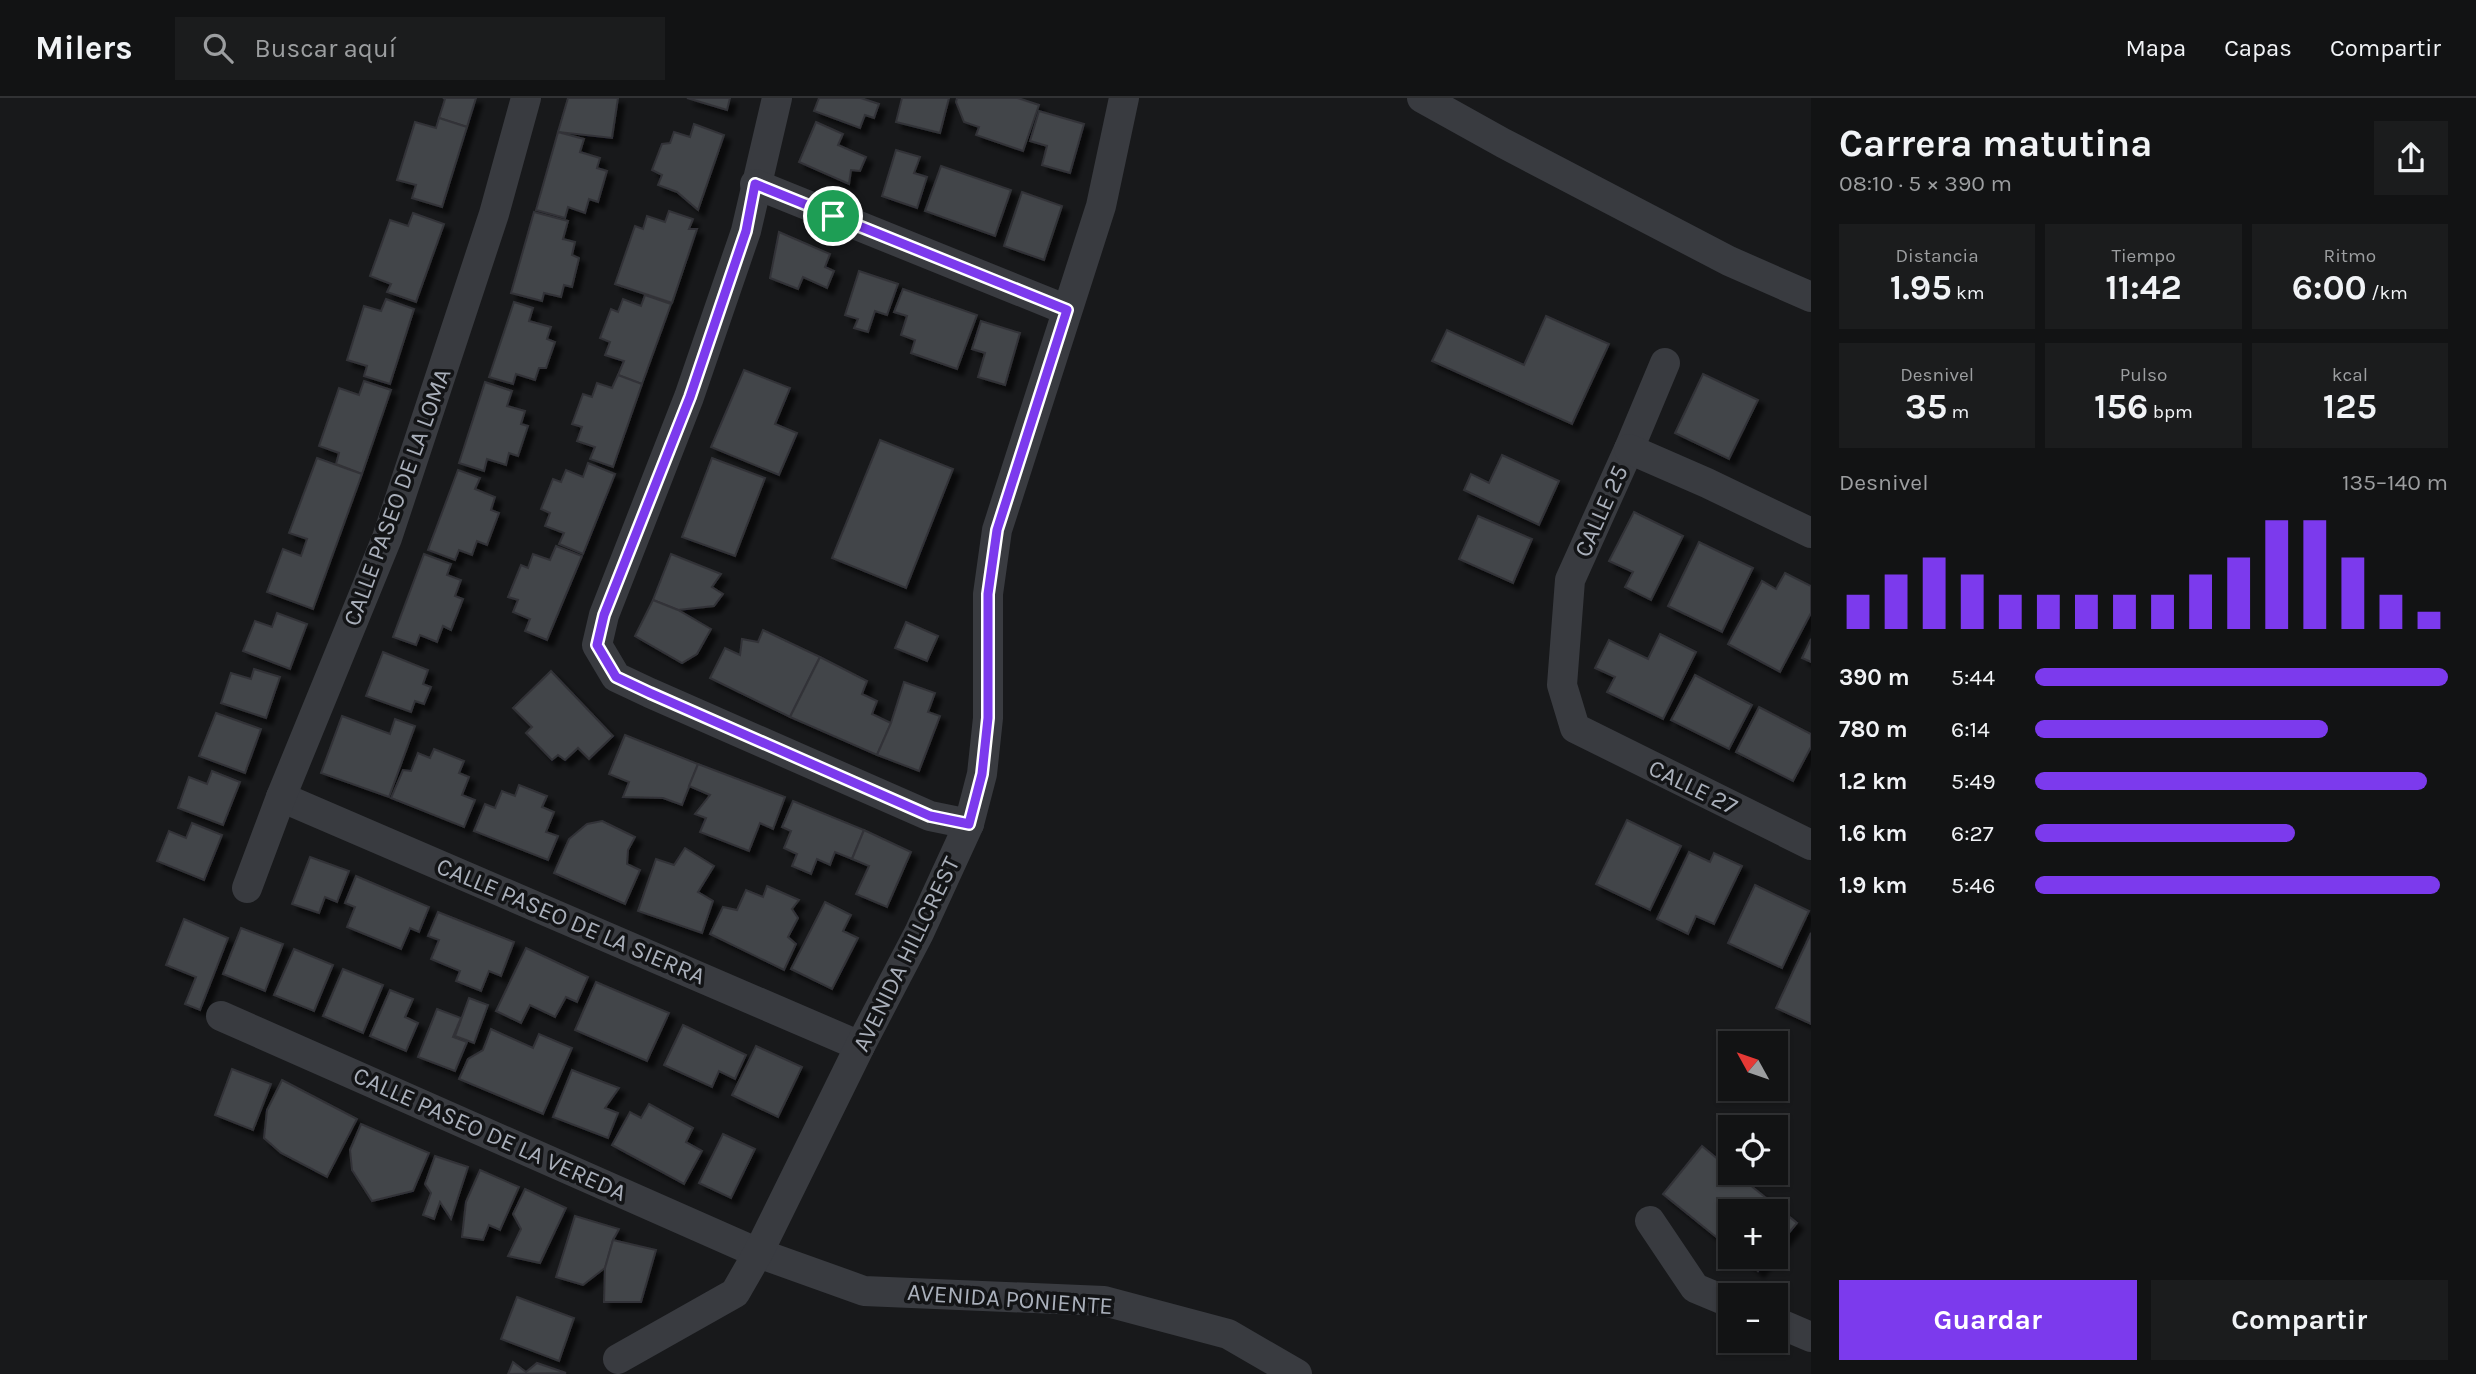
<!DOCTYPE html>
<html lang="es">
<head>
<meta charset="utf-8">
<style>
	body { margin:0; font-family:Karla,sans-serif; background:#1b1c1d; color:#f1f3f6; height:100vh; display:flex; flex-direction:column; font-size:26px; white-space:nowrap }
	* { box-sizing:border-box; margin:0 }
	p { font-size:23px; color:#9c9ea0 }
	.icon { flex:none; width:38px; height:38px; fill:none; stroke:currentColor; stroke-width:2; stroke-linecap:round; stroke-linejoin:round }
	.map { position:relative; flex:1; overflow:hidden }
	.panel { display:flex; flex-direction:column; background:#121314; width:665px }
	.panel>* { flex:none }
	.needle { width:46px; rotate:310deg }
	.tools { position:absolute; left:1718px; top:933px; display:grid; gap:14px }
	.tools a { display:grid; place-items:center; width:70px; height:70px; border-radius:0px; background:#121314; box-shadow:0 2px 5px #0004,0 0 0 2px #313234; font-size:35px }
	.pin { position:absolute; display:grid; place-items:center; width:60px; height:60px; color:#fff; margin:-30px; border:4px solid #fff; border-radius:50%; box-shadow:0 2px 7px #0007 }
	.round { display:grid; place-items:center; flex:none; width:74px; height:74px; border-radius:0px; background:#1b1c1d }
	.headline { display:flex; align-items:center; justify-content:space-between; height:119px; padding:0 28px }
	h1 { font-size:38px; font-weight:700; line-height:52px }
	.metrics { display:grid; grid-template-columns:repeat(3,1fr); gap:10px; height:119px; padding:7px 28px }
	.metrics div { display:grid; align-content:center; border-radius:0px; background:#1b1c1d; text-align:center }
	.metrics b { font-size:35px; font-weight:700 }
	.metrics small { font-size:19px; font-weight:400 }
	.metrics p { font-size:19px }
	.chart { height:196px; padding:14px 28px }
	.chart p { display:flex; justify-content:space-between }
	.chart svg { width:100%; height:126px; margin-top:7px; stroke:#7c3aed; stroke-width:6 }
	.primary-button { display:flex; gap:14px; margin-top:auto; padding:14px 28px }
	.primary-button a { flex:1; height:80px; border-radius:0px; background:#7c3aed; color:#fff; font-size:28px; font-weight:700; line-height:80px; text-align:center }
	.primary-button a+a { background:#1b1c1d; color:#f1f3f6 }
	ul { padding:0 28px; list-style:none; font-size:23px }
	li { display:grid; grid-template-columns:112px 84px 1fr; align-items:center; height:52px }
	li i { height:18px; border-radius:9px; background:#7c3aed }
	header { display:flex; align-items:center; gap:42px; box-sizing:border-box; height:98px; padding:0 35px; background:#121314; border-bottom:2px solid #313234 }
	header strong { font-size:33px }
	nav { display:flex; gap:38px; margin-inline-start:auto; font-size:24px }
	.search { width:490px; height:63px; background:#1b1c1d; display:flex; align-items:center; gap:18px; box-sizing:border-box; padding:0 24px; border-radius:0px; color:#9c9ea0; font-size:26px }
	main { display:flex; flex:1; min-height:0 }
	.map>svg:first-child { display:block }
	.building { fill:#424448; stroke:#323337; stroke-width:2; filter:url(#shadow) }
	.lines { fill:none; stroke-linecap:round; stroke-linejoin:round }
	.minor { stroke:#393b40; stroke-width:30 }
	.route-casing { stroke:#fff; stroke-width:14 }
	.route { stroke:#7c3aed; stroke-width:9 }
	.labels { text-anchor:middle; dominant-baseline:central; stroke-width:7; stroke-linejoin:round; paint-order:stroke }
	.street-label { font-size:24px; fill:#aab0bb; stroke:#131416 }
</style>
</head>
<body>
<header>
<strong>Milers</strong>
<div class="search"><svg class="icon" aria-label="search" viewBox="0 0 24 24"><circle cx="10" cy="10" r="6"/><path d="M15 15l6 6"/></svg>Buscar aquí</div>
<nav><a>Mapa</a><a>Capas</a><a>Compartir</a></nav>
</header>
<main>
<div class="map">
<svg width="1811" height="1276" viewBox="0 0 1811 1276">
	<defs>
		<filter id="shadow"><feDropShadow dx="6" dy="6" stdDeviation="2" flood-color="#0009"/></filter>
	</defs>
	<rect width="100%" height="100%" fill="#18191b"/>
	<g class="building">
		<polygon points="443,0 476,0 467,29 439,20 445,1"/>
		<polygon points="568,0 618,0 612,40 558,34"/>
		<polygon points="687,0 730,0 727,12"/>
		<polygon points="819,0 861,0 879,6 874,20 865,17 860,30 814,13"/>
		<polygon points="902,0 949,0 940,35 896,24"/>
		<polygon points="957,0 1018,0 1039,7 1023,53 976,37 979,29 964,24 956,4"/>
		<polygon points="1039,13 1084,26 1070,75 1042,67 1047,48 1030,43"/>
		<polygon points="439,20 467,29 442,109 412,100 416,87 397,82 415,24 436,30"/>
		<polygon points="816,24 843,36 838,47 866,59 860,73 851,72 849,86 799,64"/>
		<polygon points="694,26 724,37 698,112 677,94 658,87 662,77 652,72 662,46 670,45 674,34 690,39"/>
		<polygon points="558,34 584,41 580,54 600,60 597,70 607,73 598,104 589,101 585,115 568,109 565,120 536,112"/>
		<polygon points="896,52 920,59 914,75 927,79 917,110 882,98"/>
		<polygon points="941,68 1011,92 995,138 925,113"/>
		<polygon points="1022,94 1062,108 1044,162 1004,148"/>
		<polygon points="669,113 693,121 689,131 697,131 672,205 615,186 635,128 643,131 647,118 665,124"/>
		<polygon points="534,114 568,123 563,141 575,144 572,157 579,160 572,189 564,187 561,199 544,195 542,203 511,195"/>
		<polygon points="413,115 444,126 416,204 387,194 391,186 370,178 390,122 408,128"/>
		<polygon points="779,134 830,156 825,169 834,173 827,190 803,179 798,191 770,180"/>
		<polygon points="859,173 898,186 887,217 875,213 868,234 854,230 858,221 845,217"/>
		<polygon points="903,191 977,217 957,271 911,255 915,242 901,237 907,218 894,214"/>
		<polygon points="645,197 671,206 642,286 618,277 624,263 605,257 610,244 600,240 611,211 618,214 623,201 641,208"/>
		<polygon points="386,201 414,211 390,286 364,278 367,268 347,262 364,208 381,213"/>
		<polygon points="514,204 533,210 529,223 551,229 547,241 555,244 546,270 539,270 535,282 516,276 513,286 489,279"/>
		<polygon points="1546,218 1609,246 1572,326 1432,263 1447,232 1524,267"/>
		<polygon points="981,223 1020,235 1005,287 978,279 985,255 972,251"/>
		<polygon points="744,272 790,290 775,326 797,335 779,377 711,349"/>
		<polygon points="1703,276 1758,302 1729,361 1675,335"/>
		<polygon points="618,277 642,286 613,369 590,361 595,349 577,343 582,329 572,326 583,296 592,299 597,285 612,290"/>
		<polygon points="364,283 391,292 362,376 336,366 339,355 319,348 339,290 359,297"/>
		<polygon points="485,284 512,293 507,308 525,313 521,326 528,328 518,358 509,355 506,367 487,361 484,373 459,365"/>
		<polygon points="880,342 953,371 906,490 832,460"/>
		<polygon points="1502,357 1559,383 1539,427 1464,392 1471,376 1489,385"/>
		<polygon points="317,360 362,376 313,511 267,494 283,451 301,458 307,441 289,435"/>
		<polygon points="712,360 765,380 735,458 682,439"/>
		<polygon points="588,365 615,376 583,456 559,446 564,435 545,428 550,415 541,411 553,381 561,384 566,372 583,379"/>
		<polygon points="458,372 480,380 475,391 495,399 491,412 499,415 487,447 477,443 472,457 459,452 455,462 428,452"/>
		<polygon points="1634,414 1683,438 1651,502 1625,489 1633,474 1609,463"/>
		<polygon points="1478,418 1532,441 1513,485 1459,461"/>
		<polygon points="1699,444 1753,470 1722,534 1668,508"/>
		<polygon points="556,448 582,458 547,542 525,533 530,521 513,514 518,502 508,499 521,467 528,470 533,456 550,462"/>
		<polygon points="424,456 451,466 447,477 461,482 455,498 463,501 451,532 443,528 437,544 420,537 416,547 393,539"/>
		<polygon points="671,456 721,476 712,489 723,496 714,508 678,512 653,502"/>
		<polygon points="1785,475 1811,488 1811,515 1780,574 1728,546 1762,483 1776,491"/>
		<polygon points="653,502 678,512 711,531 697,556 682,565 635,538"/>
		<polygon points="277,515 307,526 290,571 243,553 255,523 272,529"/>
		<polygon points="906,524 938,538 927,563 895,550"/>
		<polygon points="763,532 820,559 790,619 710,580 725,550 740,557 742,541 758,544"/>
		<polygon points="1660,536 1696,554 1663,621 1607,594 1615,579 1595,570 1609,542 1648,561"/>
		<polygon points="1811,541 1811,564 1802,560"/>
		<polygon points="383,554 428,572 423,586 431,589 424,606 415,603 411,614 366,598"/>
		<polygon points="820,559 867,583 862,596 877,603 872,616 891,625 877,657 790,619"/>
		<polygon points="254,571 280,579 266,620 221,605 231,575 251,581"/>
		<polygon points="551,573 613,638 589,661 578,650 565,662 558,657 552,662 526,635 532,629 513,610"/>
		<polygon points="1695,577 1752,607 1729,651 1671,622"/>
		<polygon points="904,584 935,595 928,614 940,618 919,673 877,657 891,625"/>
		<polygon points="1759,609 1811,636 1811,649 1793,683 1736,654"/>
		<polygon points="216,615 261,631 245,675 199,658"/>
		<polygon points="342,618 390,636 395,621 415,628 389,699 321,675"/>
		<polygon points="625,637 698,666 682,707 663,700 623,699 629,684 609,676"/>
		<polygon points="434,651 464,663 459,675 469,679 462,697 475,702 464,729 391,700 403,672 411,673 418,655 430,660"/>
		<polygon points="698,666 785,699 773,731 760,725 749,753 700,734 706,720 695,716 710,697 689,688"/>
		<polygon points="212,673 240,684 223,727 178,710 189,679 207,686"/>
		<polygon points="519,687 547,698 542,709 554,714 546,734 558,738 548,762 474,733 485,706 495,710 502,693 515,698"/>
		<polygon points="793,703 864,732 852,761 835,754 830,767 817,761 811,776 792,768 797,756 784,750 791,733 782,729"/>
		<polygon points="1627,722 1681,748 1650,812 1596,786"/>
		<polygon points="602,723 635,739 628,752 627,766 640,772 625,806 554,775 569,741 587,726"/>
		<polygon points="192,725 222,737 204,782 157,763 169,733 186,740"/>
		<polygon points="864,732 911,754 887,809 856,796 869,768 852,761"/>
		<polygon points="685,750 714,768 698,794 713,803 702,835 638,813 656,761 674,767"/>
		<polygon points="1689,754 1710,764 1714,755 1742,768 1714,826 1696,818 1688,836 1657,821"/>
		<polygon points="310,759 349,773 337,804 325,799 319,815 292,806"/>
		<polygon points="356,778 429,809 419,834 410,830 401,851 347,829 355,809 345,805"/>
		<polygon points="1755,787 1809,813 1782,870 1728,845"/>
		<polygon points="767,788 799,802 792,811 798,820 788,839 796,846 784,872 710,836 723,809 737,812 746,792 763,799"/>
		<polygon points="825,804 851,817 843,833 858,840 832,891 791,871"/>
		<polygon points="438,814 514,844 501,878 489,873 481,893 456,883 460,873 431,861 439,842 428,838"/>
		<polygon points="184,821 228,840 200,912 185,906 196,879 166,867"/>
		<polygon points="241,830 283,846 265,893 223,876"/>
		<polygon points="1811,835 1811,926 1776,910"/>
		<polygon points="526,850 588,879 577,904 566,899 555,919 530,907 521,925 496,913"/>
		<polygon points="294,851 333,867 314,913 274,897"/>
		<polygon points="343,871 383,887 363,935 323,918"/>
		<polygon points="596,884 669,915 647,963 575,932"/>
		<polygon points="390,892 413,901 405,919 418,925 406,953 370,938"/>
		<polygon points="469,900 488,907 474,945 455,938"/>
		<polygon points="437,911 461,920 453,939 467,944 455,973 418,959"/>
		<polygon points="683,927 746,957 735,981 719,973 712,989 664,967"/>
		<polygon points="491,931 533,950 539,936 572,950 543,1016 459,981 468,961 483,952"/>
		<polygon points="756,948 802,969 778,1019 732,997"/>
		<polygon points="232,971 271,986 253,1032 215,1017"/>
		<polygon points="572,972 619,990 605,1010 618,1015 608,1040 553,1019"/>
		<polygon points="282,982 357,1021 327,1079 281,1055 264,1040 267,1012"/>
		<polygon points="649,1006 693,1030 686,1044 702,1053 684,1086 612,1047 630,1014 641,1020"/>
		<polygon points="361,1026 429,1055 413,1093 372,1103 352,1072 350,1052"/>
		<polygon points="723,1036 755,1051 731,1100 699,1085"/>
		<polygon points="1702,1048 1731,1072 1731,1074 1734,1074 1797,1125 1776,1151 1776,1113 1731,1113 1731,1151 1663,1096"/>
		<polygon points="435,1058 468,1069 451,1121 440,1104 434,1121 423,1117 431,1095 425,1086"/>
		<polygon points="480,1072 519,1089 500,1132 489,1127 483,1142 462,1139 466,1104"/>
		<polygon points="525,1091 566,1110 540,1165 508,1158 521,1131 513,1116"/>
		<polygon points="575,1118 619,1131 613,1142 605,1170 583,1187 556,1179"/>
		<polygon points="613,1142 656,1152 641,1204 604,1204 605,1170"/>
		<polygon points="1740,1158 1770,1158 1758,1173"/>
		<polygon points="517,1199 574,1220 559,1263 501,1241"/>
		<polygon points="513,1264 526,1274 537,1265 566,1275 508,1276"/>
	</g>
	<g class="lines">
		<g class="minor">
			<polyline points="777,0 746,133 689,299 604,517 597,547 616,579 650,595 930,718 969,726"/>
			<polyline points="1422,0 1503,45 1729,163 1811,199"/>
			<polyline points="755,86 1067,212"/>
			<polyline points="1665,265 1629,351 1570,482 1562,587 1575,630 1811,747"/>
			<polyline points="1629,351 1707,385 1811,435"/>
			<polyline points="281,699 860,948"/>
			<polyline points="247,790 281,699 387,440 494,116 526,0"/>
			<polyline points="221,918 758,1155 864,1193 1104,1203 1228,1236 1297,1276"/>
			<polyline points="1650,1123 1695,1190 1731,1205"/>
			<polyline points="1776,1224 1811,1239"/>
			<polyline points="618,1261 735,1195 758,1155 860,948 919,835 969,726 982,676 988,620 988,496 997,432 1101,108 1124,0"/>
		</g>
	</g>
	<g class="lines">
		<g class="route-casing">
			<polygon id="route" points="755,86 1067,212 997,432 988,496 988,620 982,676 969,726 930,718 650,595 616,579 597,547 604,517 690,299 746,133"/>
		</g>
		<use href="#route" class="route"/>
	</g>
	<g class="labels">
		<g class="street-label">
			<text transform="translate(397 399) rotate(-70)">CALLE PASEO DE LA LOMA</text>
			<text transform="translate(1601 413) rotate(-66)">CALLE 25</text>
			<text transform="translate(1693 689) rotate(26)">CALLE 27</text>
			<text transform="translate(571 823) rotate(23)">CALLE PASEO DE LA SIERRA</text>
			<text transform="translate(906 856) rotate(-64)">AVENIDA HILLCREST</text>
			<text transform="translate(490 1036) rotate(24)">CALLE PASEO DE LA VEREDA</text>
			<text transform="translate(1010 1201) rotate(4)">AVENIDA PONIENTE</text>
		</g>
	</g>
</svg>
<div class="tools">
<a><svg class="needle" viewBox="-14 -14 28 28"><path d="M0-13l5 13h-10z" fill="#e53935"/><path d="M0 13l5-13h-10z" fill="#9c9ea0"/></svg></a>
<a><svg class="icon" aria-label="locate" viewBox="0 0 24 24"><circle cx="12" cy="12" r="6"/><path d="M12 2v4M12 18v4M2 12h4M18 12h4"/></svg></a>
<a>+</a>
<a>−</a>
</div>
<div class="pin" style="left:833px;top:118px;background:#1e9e55"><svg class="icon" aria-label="arrive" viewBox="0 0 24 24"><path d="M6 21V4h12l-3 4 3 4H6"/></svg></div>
</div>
<section class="panel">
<div class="headline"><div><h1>Carrera matutina</h1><p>08:10 · 5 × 390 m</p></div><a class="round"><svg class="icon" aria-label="share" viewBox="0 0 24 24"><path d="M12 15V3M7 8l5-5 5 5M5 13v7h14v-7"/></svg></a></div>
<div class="metrics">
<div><p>Distancia</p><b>1.95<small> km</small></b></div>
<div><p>Tiempo</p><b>11:42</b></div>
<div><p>Ritmo</p><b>6:00<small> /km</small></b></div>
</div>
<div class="metrics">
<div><p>Desnivel</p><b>35<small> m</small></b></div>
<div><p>Pulso</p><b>156<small> bpm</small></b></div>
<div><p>kcal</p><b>125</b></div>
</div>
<div class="chart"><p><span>Desnivel</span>135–140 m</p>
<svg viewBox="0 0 160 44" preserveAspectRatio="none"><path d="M5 44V32M15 44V25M25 44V19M35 44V25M45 44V32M55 44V32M65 44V32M75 44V32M85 44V32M95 44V25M105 44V19M115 44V6M125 44V6M135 44V19M145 44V32M155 44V38"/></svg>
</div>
<ul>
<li><b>390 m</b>5:44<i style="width:100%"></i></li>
<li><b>780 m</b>6:14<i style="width:71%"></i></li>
<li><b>1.2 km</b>5:49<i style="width:95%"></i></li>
<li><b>1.6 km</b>6:27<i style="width:63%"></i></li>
<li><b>1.9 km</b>5:46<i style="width:98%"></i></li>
</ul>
<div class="primary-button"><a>Guardar</a><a>Compartir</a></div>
</section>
</main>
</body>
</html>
